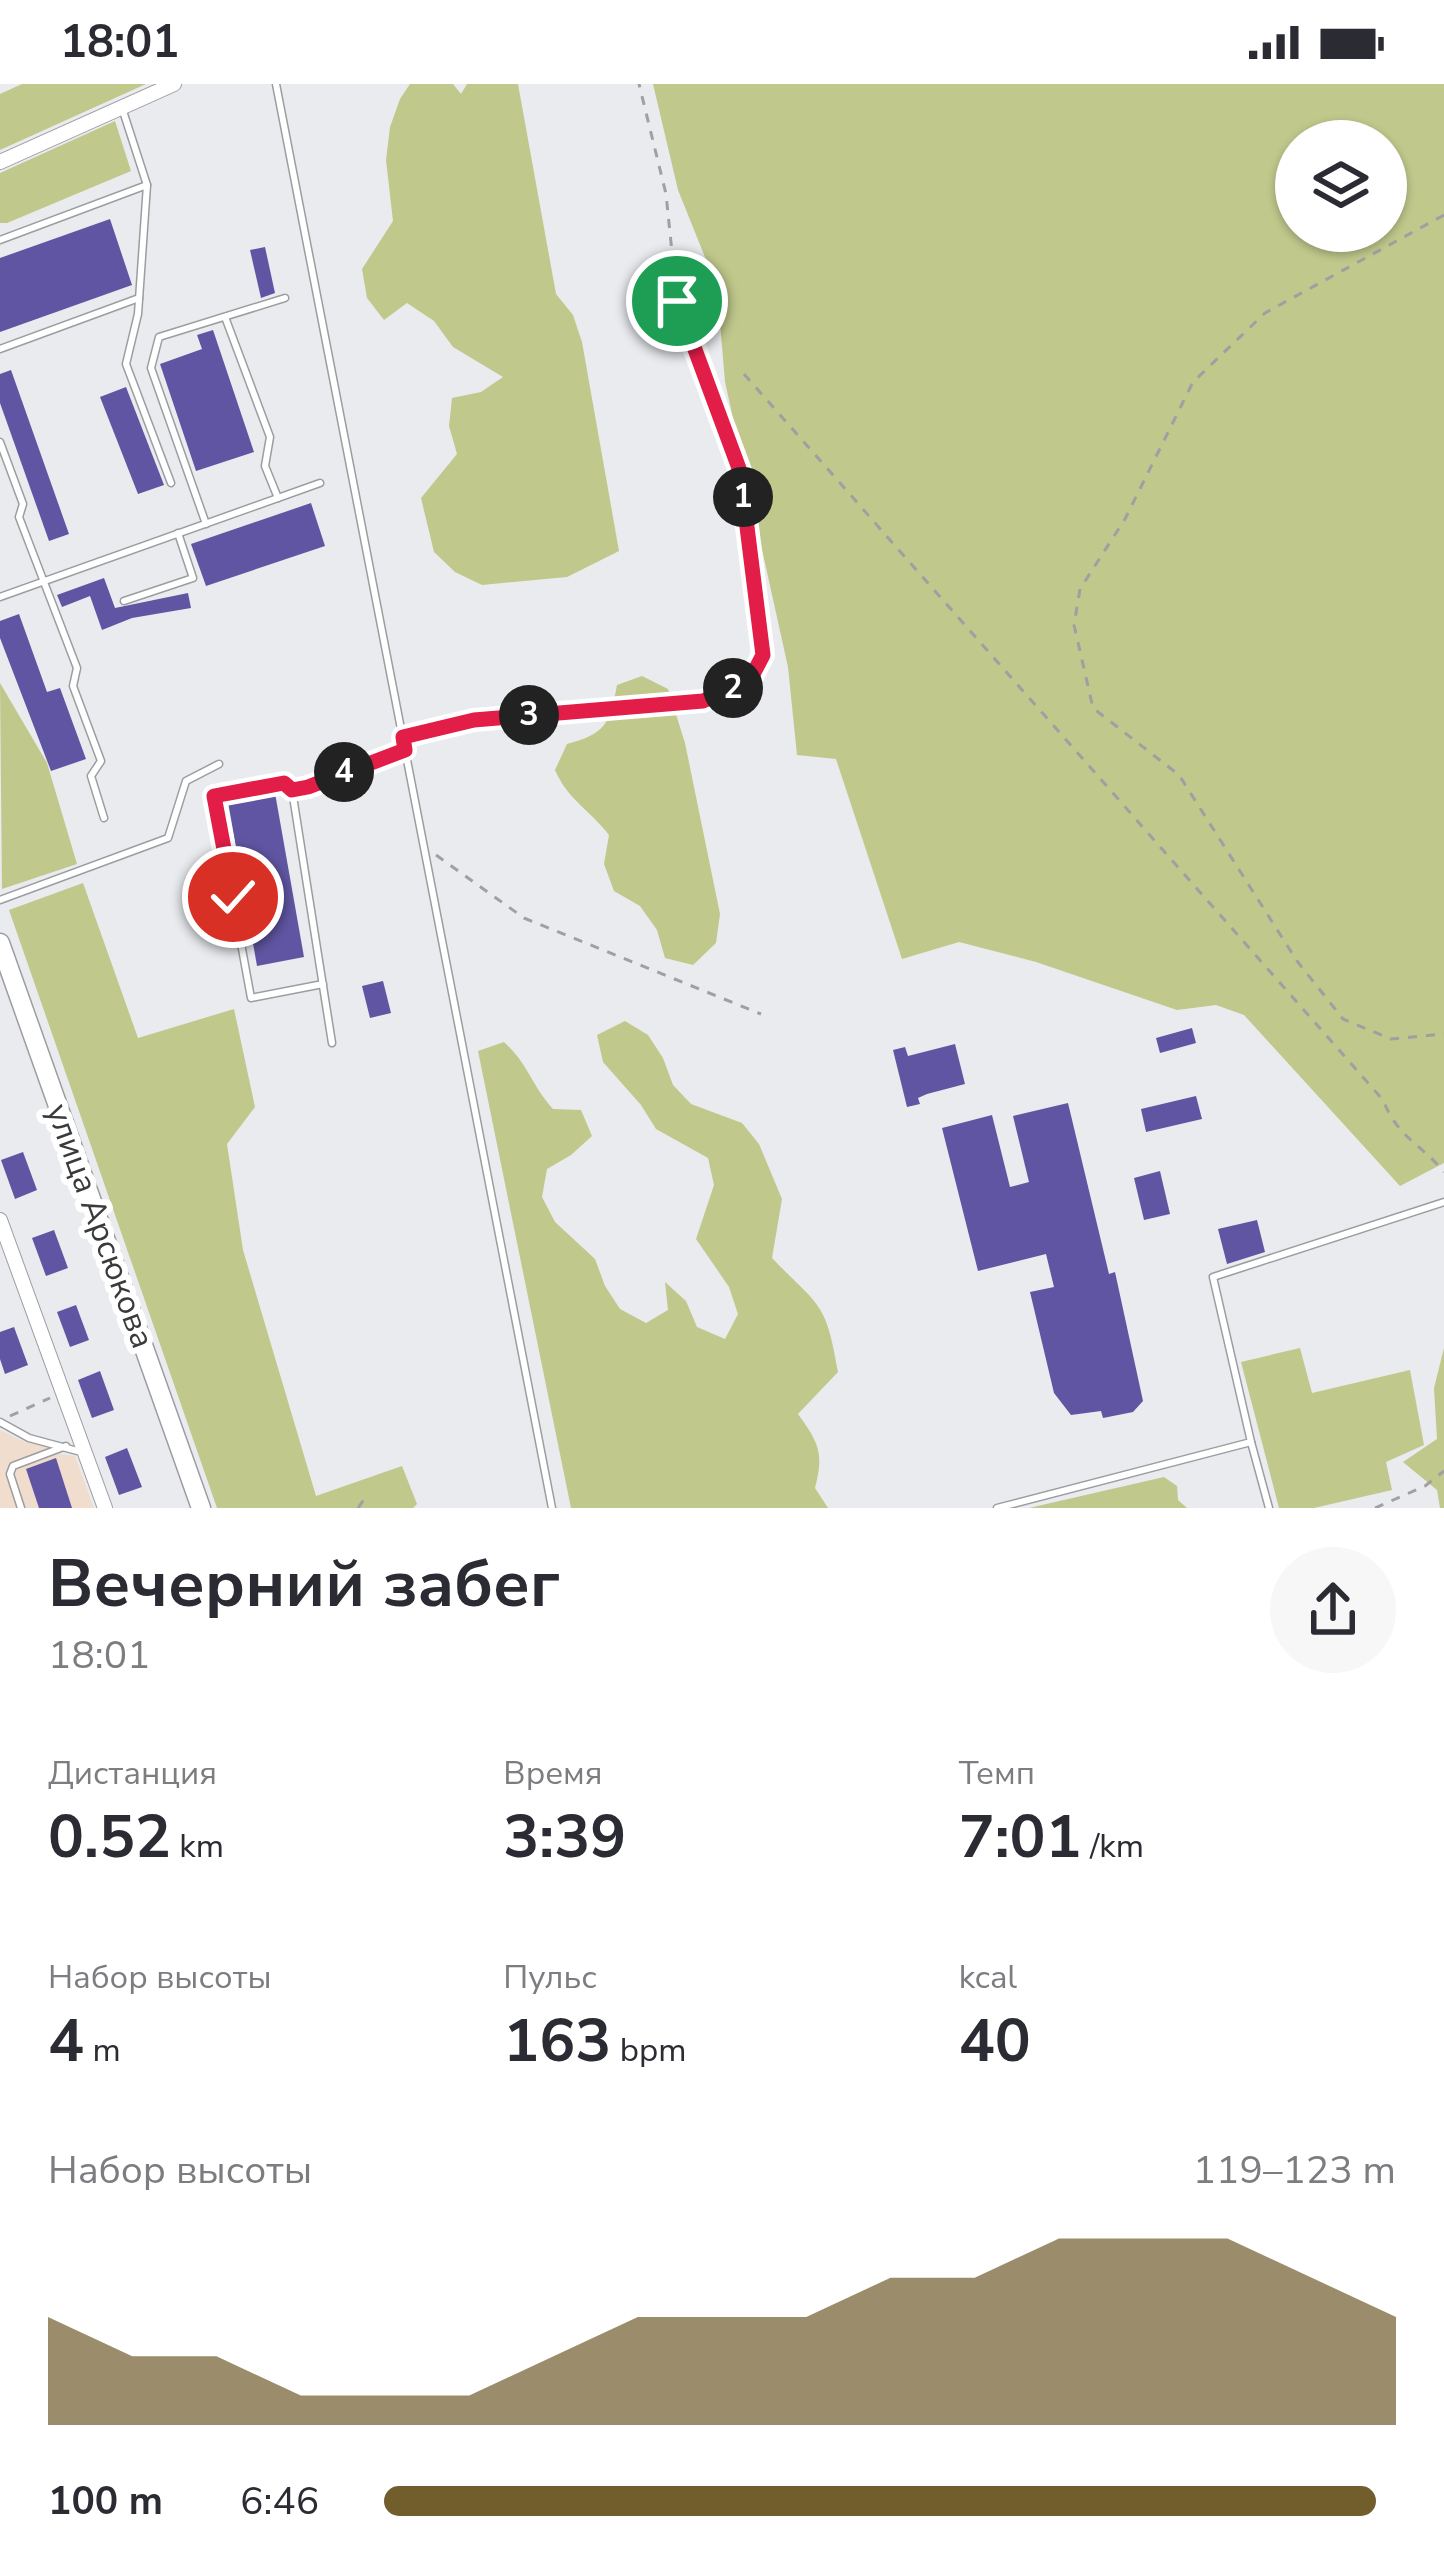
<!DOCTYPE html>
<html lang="ru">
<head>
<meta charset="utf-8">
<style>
	body { margin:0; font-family:"Nunito Sans",sans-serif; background:#f7f7f7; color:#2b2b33; height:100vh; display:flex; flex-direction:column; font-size:45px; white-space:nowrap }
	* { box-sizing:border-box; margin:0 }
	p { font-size:39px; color:#7c7c81 }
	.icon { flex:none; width:66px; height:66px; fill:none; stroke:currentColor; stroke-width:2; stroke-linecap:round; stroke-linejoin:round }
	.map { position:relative; height:1424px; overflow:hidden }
	.sheet { display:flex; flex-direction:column; background:#fff; flex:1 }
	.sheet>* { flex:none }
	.controls { position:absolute; left:1275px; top:36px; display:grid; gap:24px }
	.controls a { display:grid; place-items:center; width:132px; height:132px; border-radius:50%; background:#fff; box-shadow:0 3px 9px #0004; font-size:60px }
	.pin { position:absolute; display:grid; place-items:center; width:102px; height:102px; color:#fff; margin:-51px; border:6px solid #fff; border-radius:50%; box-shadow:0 3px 12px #0007 }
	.km { position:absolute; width:60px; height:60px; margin:-30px; border-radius:50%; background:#222; color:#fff; font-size:33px; line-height:60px; text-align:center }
	.round { display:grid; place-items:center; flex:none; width:126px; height:126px; border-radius:63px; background:#f7f7f7 }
	.summary { display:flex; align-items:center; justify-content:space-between; height:204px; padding:0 48px }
	h1 { font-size:66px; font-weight:700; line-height:90px }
	.metrics { display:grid; grid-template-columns:repeat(3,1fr); gap:18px; height:204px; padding:12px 48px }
	.metrics div { display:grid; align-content:center }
	.metrics b { font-size:60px; font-weight:700 }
	.metrics small { font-size:33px; font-weight:400 }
	.metrics p { font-size:33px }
	.chart { height:336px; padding:24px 48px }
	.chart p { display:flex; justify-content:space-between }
	.chart svg { width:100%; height:216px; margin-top:12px; fill:#725e2d; opacity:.7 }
	ul { padding:0 48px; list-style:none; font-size:39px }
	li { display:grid; grid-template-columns:192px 144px 1fr; align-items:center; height:90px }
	li i { height:30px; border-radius:15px; background:#725e2d }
	.status { display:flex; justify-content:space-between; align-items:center; height:84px; padding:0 60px; background:#fff; direction:ltr }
	.status svg { height:33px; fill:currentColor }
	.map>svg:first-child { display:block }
	.medical { fill:#f0ddcd }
	.green { fill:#c0c88c; fill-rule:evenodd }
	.building { fill:#6055a2 }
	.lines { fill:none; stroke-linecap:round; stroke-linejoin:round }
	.lane-casing { stroke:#9b9da1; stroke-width:9 }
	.street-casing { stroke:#9b9da1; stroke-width:16 }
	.secondary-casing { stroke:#9b9da1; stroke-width:21 }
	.path { stroke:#9ea0a2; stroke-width:3; stroke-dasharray:9 9; stroke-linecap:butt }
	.lane { stroke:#fff; stroke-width:6 }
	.street { stroke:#fff; stroke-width:14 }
	.secondary { stroke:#fff; stroke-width:18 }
	.route-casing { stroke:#fff; stroke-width:24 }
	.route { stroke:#e11d48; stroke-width:15 }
	.labels { text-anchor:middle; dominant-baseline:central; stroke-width:12; stroke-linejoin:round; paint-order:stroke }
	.street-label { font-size:33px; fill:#393a3b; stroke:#fff }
</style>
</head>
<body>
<div class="status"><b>18:01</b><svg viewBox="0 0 49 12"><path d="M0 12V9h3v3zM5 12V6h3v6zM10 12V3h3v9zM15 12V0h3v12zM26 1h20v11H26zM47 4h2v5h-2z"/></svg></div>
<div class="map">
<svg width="1444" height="1424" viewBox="0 0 1444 1424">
	<rect width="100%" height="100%" fill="#e9ebef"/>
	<polygon class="medical" points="0,1346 25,1358 55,1363 58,1370 75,1372 94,1424 0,1424"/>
	<g class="green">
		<polygon points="22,0 146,0 0,66 0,10"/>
		<polygon points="410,0 453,0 461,10 467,0 518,0 556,210 573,231 582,258 619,467 567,493 482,501 455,488 434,468 421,414 457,370 449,342 452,314 481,308 503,293 453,263 434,237 407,219 384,236 367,214 362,185 393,137 386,76 390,43 400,15"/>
		<path d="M653 0H1444V1079L1400 1102 1244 931 1216 921 1177 926 1036 878 959 858 902 875 836 675 797 671 788 583 725 298 717 203 678 106ZM1296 57H1386V147H1296Z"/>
		<polygon points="115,37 131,87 7,139 0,139 0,89"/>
		<path d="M642 592 668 605 685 659 720 830 716 859 693 881 665 874 657 846 640 822 614 807 604 780 609 751C589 725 568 716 555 686L567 660C605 650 610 640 617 601Z"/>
		<polygon points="0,599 47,679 77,780 2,805"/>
		<polygon points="83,799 138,954 234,925 255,1023 227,1060 243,1166 316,1412 402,1382 417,1420 413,1424 217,1424 9,826"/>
		<path d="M625 937 648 951 663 974 673 1001 691 1020 742 1039 759 1060 782 1115 772 1174C819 1223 826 1216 838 1288L798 1330C819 1359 824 1369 815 1404L828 1424H571L478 967 504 958C529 981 531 1001 553 1025L581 1026 592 1052 571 1071 547 1085 542 1113 555 1138 595 1175 605 1202 620 1225 646 1239 668 1226 665 1198 686 1217 697 1243 725 1255 738 1230 729 1203 696 1155 714 1101 708 1074 656 1045 641 1021 603 978 597 951Z"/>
		<polygon points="1300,1264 1312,1309 1410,1286 1424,1361 1386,1378 1392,1406 1314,1424 1279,1424 1241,1278"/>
		<polygon points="1444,1264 1444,1424 1440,1424 1437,1406 1403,1378 1437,1355 1434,1304"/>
		<polygon points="1164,1393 1177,1402 1178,1416 1187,1424 1029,1424"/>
	</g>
	<g class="building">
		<polygon points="110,135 132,201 0,248 0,174"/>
		<polygon points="265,163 275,209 261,214 250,166"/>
		<polygon points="213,246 254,368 196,387 160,280 202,265 197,251"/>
		<polygon points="11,286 69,450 49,457 0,319 0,290"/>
		<polygon points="126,303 164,401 138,410 100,313"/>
		<polygon points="311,419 325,462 206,502 191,460"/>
		<polygon points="104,494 115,524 188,509 191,524 132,534 102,546 90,512 62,523 57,511"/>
		<polygon points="19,530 47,608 60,604 86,675 51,687 0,554 0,537"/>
		<polygon points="275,709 304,873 257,882 228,718"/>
		<polygon points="383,897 391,929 370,934 362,902"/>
		<polygon points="1192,944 1196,959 1160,969 1156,954"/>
		<polygon points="955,960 965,1000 927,1010 918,1014 920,1020 907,1023 893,966 905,963 908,972"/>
		<polygon points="1196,1012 1202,1035 1146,1048 1141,1025"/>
		<polygon points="1068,1019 1109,1190 1115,1188 1143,1317 1133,1328 1103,1334 1101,1327 1071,1331 1054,1309 1030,1208 1054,1203 1046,1170 978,1187 942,1044 992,1031 1010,1103 1029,1098 1013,1032"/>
		<polygon points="23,1068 37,1106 15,1115 1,1076"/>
		<polygon points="1160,1087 1170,1130 1144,1136 1134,1094"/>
		<polygon points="1257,1136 1265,1168 1227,1180 1218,1145"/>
		<polygon points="54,1146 68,1184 46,1192 32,1154"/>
		<polygon points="76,1221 89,1256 70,1263 57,1228"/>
		<polygon points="14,1243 28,1281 5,1290 0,1275 0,1248"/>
		<polygon points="100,1287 114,1326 92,1334 78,1296"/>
		<polygon points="127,1364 142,1403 119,1411 105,1373"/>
		<polygon points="56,1374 72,1424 39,1424 26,1385"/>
	</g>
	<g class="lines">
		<g class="lane-casing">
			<g id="lane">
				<polyline points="276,0 552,1424"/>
				<polyline points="123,27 147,101 138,230 126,280 171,399"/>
				<polyline points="0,156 147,101"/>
				<polyline points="225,233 270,353 265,382 278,414"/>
				<polyline points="0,265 139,214"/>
				<polyline points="0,358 23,420 19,433 77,584 73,602 101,677 91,692 104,734"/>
				<polyline points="206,440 151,284 159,253 285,214"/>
				<polyline points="0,513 320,399"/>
				<polyline points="124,517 193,494 178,449"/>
				<polyline points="292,706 283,699 214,712 251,914 323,900"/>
				<polyline points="0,816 168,754 186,697 219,680"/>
				<polyline points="332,959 292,706 405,666"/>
				<polyline points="0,1338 29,1354 81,1368"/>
				<polyline points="1251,1358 1269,1424"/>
				<polyline points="21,1424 10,1390 13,1382 66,1362"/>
				<polyline points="997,1424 1251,1358 1213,1193 1444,1118"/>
			</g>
		</g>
		<g class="street-casing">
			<g id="street">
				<polyline points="0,78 174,0"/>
				<polyline points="0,1136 105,1424"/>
			</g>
		</g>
		<g class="secondary-casing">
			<polyline id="secondary" points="0,859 201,1424"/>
		</g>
		<g class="path">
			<polyline points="1444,131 1265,229 1193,298 1125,435 1080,505 1074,541 1093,624 1179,691 1297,877 1343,935 1391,955 1444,950"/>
			<path d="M744 290 1383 1016C1398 1054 1420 1059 1444 1088"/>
			<polyline points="415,650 474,636 703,617 750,596 763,571 739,387 677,217 666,110 639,0"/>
			<polyline points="436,771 524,834 761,930"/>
			<polyline points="10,1332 50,1314"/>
			<polyline points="358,1424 367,1411"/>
			<polyline points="1375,1424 1425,1402 1444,1387"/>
		</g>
		<use href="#lane" class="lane"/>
		<use href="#street" class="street"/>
		<use href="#secondary" class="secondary"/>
	</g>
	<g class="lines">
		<g class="route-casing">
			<polyline id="route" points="233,813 214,712 284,699 292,706 308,703 405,666 403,653 474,636 703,617 750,596 763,571 740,387 677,217"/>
		</g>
		<use href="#route" class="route"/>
	</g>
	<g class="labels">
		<g class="street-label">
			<text transform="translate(100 1142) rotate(70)">улица Арсюкова</text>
		</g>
	</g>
</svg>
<div class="controls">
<a><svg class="icon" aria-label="layers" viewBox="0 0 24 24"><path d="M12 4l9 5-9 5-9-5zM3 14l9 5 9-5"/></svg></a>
</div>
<div class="pin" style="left:677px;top:217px;background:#1e9e55"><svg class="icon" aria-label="arrive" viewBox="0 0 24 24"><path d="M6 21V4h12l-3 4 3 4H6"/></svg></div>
<div class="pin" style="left:233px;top:813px;background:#d93025"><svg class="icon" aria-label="check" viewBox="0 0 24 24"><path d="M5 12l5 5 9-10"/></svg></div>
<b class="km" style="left:743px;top:413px">1</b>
<b class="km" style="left:733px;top:604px">2</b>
<b class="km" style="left:529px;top:631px">3</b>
<b class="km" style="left:344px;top:688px">4</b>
</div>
<section class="sheet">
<div class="summary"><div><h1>Вечерний забег</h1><p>18:01</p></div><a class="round"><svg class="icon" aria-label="share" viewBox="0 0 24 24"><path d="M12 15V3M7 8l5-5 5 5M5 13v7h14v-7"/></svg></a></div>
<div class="metrics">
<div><p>Дистанция</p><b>0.52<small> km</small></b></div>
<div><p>Время</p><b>3:39</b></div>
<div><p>Темп</p><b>7:01<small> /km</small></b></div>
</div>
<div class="metrics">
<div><p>Набор высоты</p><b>4<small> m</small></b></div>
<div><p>Пульс</p><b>163<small> bpm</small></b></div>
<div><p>kcal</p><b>40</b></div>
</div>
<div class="chart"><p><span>Набор высоты</span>119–123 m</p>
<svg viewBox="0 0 160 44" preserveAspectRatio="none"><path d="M0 44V22L10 30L20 30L30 38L40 38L50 38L60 30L70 22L80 22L90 22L100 14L110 14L120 6L130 6L140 6L150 14L160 22V44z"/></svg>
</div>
<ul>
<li><b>100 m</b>6:46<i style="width:98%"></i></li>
</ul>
</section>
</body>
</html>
